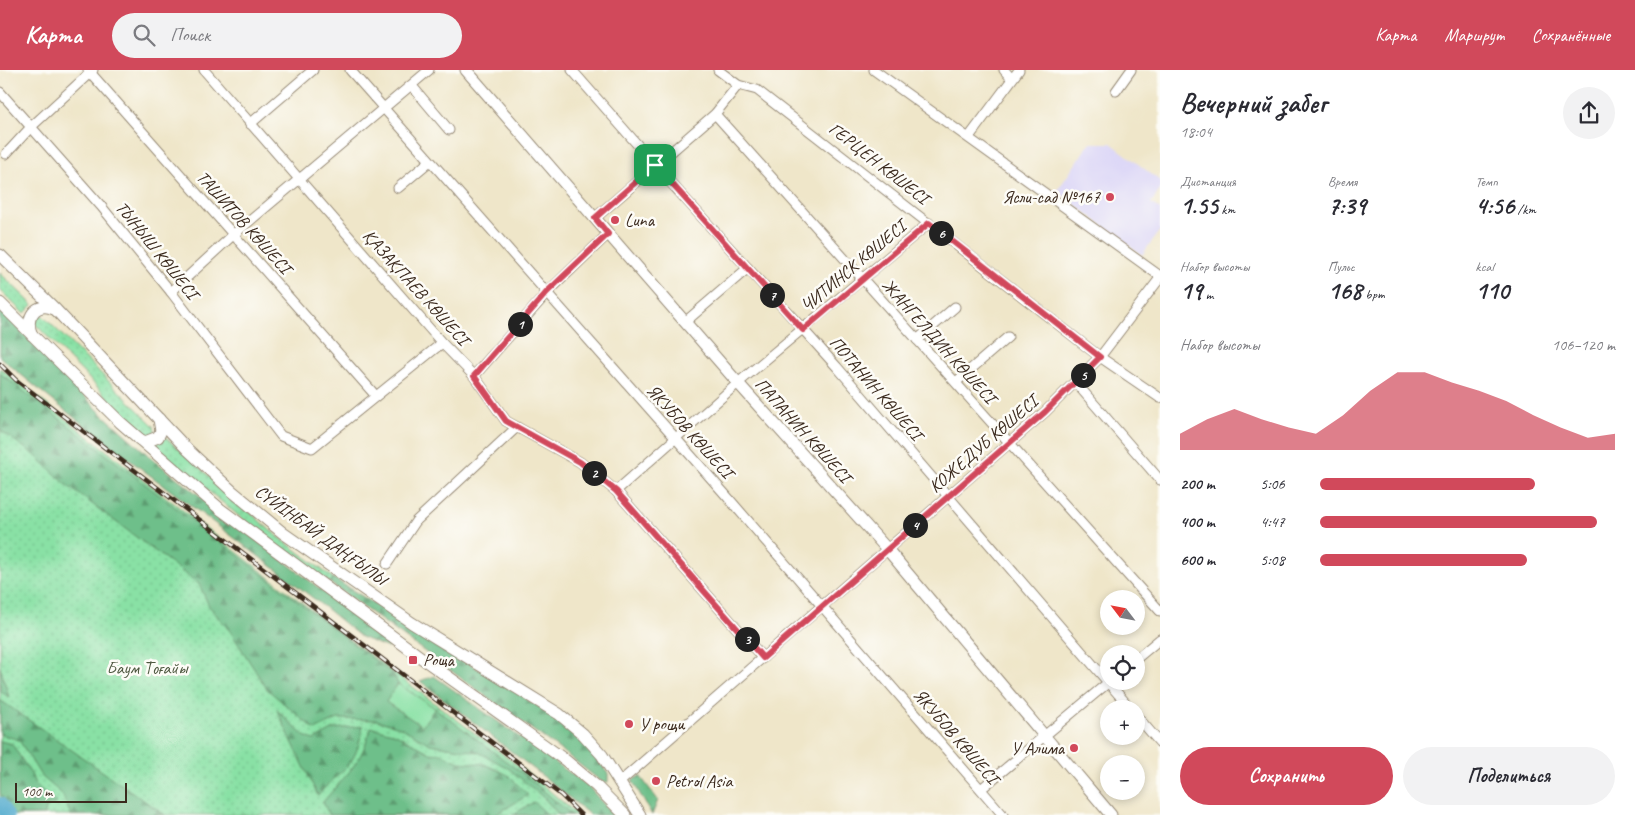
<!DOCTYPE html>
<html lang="ru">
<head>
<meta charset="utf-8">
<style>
	body { margin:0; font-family:Caveat,sans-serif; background:#f2f2f3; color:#2b2b33; height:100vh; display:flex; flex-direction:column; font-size:19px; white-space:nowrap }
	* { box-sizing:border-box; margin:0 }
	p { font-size:16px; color:#7c7c81 }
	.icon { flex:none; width:28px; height:28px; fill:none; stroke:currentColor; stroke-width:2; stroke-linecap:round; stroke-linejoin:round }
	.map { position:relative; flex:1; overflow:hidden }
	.sheet { display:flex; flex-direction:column; background:#fff; width:475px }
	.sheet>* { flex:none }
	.needle { width:32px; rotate:302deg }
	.fabs { position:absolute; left:1100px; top:520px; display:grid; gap:10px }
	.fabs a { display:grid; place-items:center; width:45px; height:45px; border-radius:50%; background:#fff; box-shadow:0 2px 8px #0003; font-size:25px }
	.scale { position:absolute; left:15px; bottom:12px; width:112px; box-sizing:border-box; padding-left:5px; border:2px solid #3b2a1e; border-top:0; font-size:14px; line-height:18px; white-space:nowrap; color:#3b2a1e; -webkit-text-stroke:4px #fdfcf7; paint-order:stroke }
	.pin { position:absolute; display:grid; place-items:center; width:42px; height:42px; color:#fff; margin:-21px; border-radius:10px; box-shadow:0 2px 8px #0006 }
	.km { position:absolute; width:25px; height:25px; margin:-12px; border-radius:50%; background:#222; color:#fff; font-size:14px; line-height:25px; text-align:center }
	.round { display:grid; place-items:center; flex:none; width:52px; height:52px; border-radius:26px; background:#f2f2f3 }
	.overview { display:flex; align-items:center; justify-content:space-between; height:85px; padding:0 20px }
	h1 { font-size:28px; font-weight:800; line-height:38px }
	.metrics { display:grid; grid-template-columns:repeat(3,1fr); gap:8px; height:85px; padding:5px 20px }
	.metrics div { display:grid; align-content:center }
	.metrics b { font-size:25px; font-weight:800 }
	.metrics small { font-size:14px; font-weight:400 }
	.metrics p { font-size:14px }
	.chart { height:140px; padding:10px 20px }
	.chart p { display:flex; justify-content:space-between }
	.chart svg { width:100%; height:90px; margin-top:5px; fill:#d1495b; opacity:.7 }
	.primary-button { display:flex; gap:10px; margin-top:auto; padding:10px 20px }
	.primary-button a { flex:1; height:58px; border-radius:30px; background:#d1495b; color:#fff; font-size:20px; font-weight:800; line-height:58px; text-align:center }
	.primary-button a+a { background:#f2f2f3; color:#2b2b33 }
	ul { padding:0 20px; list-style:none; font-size:16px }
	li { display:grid; grid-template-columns:80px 60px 1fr; align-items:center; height:38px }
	li i { height:12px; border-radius:6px; background:#d1495b }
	header { display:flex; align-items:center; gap:30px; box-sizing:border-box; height:70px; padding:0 25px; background:#d1495b; color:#fff }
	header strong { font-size:24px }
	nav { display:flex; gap:28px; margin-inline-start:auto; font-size:18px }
	.search { width:350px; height:45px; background:#f2f2f3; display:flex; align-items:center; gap:12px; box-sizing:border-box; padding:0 18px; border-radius:28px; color:#7c7c81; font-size:19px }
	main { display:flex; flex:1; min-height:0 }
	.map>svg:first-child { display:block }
	.built { fill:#dbd6f7 }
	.grass { fill:url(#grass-dots); stroke:#628662 }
	.forest { fill:url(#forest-firs); stroke:#547454 }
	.pitch { fill:#89e1a5; stroke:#628662 }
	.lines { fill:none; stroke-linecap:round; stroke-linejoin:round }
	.river { stroke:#51aace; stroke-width:14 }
	.minor-casing { stroke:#958874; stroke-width:11 }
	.major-casing { stroke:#958874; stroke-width:13 }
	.minor { stroke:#fff; stroke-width:9 }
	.major { stroke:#fff; stroke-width:11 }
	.rail-casing { stroke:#3b2a1e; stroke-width:4.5 }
	.rail { stroke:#fdfcf7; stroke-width:2.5; stroke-dasharray:8; stroke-linecap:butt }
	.route-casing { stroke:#fff; stroke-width:10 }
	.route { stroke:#d1495b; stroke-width:6 }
	.poi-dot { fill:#d1495b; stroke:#fdfcf7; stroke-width:2 }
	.labels { text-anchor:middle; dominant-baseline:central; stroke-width:5; stroke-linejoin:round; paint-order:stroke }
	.street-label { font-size:18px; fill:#3b2a1e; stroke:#fdfcf7 }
	.poi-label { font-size:18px; fill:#3b2a1e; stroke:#fdfcf7; text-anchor:start }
	.park-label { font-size:18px; fill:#4e5840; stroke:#fdfcf7 }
</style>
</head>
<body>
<header>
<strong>Карта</strong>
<div class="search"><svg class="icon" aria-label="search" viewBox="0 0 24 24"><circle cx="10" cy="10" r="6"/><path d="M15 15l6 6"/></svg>Поиск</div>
<nav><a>Карта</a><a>Маршрут</a><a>Сохранённые</a></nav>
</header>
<main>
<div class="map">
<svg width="1160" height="745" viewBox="0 0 1160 745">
	<defs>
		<pattern id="grass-dots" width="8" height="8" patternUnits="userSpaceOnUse" patternTransform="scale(1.25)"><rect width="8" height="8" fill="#89e1a5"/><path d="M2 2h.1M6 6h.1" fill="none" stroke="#77c18e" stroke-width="1.8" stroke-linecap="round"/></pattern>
		<pattern id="forest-firs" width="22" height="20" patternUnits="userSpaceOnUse" patternTransform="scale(1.25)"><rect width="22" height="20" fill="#6ebf8a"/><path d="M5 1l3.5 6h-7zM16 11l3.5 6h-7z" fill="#5c9b70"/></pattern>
	</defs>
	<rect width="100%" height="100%" fill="#fdfcf7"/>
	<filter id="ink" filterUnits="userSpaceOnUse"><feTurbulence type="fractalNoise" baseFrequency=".02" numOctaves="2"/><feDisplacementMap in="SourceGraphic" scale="10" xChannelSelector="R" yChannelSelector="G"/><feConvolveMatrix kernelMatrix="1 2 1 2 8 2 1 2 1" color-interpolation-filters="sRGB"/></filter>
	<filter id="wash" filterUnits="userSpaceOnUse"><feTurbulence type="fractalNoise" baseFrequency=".0096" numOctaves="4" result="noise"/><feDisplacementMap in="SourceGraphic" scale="20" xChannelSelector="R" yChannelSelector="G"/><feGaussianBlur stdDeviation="1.12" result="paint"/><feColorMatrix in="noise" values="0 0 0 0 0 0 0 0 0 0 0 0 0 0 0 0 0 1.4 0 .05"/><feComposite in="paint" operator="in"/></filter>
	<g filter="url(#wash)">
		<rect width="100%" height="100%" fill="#efe6c9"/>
		<polygon class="built" points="1090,73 1111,73 1160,111 1160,120 1151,133 1160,140 1160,160 1142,185 1057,121"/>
		<g class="grass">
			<polygon points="0,203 33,235 24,244 0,220"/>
			<polygon points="40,243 154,356 155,362 152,367 145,365 34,253 34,246"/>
			<polygon points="0,298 345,566 532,706 578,745 0,745"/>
			<polygon points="165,367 271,461 333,508 330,513 262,465 154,376"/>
		</g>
		<g class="forest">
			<path d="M0 240 102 344 155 391 391 574 388 578 361 567C244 469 115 386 0 287Z"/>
			<polygon points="0,303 394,605 398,614 386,632 422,656 435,638 530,709 572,745 559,745 544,728 508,698 478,682 430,674 400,657 376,650 338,649 315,660 267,619 230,561 209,536 199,514 68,416 36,386 0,360"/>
			<polygon points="333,508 563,652 595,685 608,704 608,712 602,712 566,684 330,513"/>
			<polygon points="0,597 9,627 0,621"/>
			<polygon points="434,606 588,716 613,745 590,745 548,710 420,611"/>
			<polygon points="0,630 165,745 71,745 62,724 41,706 19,670 0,664"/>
			<path d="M277 640 304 666 314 670 334 659 363 656C360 669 358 683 349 694 339 705 327 713 318 726Z"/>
			<path d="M371 657 396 664 432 684 440 683 459 692 484 694 508 705 528 725 495 745H329L323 732C346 704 362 694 371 657Z"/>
			<polygon points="0,671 12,674 31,704 35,714 57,733 47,736 44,745 14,745 0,723"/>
			<polygon points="640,706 658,730 652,745 632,710"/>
			<polygon points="534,732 548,745 512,745"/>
		</g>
		<polygon class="pitch" points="398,614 435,638 422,656 386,632"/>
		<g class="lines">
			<polyline class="river" points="0,734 7,745"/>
		</g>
	</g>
	<g filter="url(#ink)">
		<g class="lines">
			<g class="minor-casing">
				<g id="minor">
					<polyline points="88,0 376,326"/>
					<polyline points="204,0 442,273 474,306 506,351 580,392 616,421 763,588"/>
					<polyline points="350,0 724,423 1003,745"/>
					<polyline points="572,0 671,113 837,297 1131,639"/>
					<polyline points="718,0 738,15 757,20 1100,287 1160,328"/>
					<polyline points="874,0 1160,206"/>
					<polyline points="1004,0 1011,8"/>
					<polyline points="412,16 449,60"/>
					<polyline points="1116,21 1131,0"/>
					<polyline points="0,22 101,136 171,222 281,366 312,378 442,273"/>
					<polyline points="715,44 1160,541"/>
					<polyline points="250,54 313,0"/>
					<polyline points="969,67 1019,0"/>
					<polyline points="6,84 31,57 93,0"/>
					<polyline points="398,118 430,91"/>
					<polyline points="595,148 715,44 738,15"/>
					<polyline points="171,222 233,165 429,0"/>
					<polyline points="685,252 748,198"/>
					<polyline points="917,270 955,237"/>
					<polyline points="474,306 547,223 608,164"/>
					<polyline points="956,312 1008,267"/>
					<polyline points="1076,313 1160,410"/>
					<polyline points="616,421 738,313 929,153"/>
					<polyline points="387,494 416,451 517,357"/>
					<polyline points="1136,589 1160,569"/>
					<polyline points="1136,645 1160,673"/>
					<polyline points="621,711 1045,342 1100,287 1160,208"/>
					<polyline points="981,719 1110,611"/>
				</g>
			</g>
			<g class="major-casing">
				<g id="major">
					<polyline points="466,0 738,313 887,479 1111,745"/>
					<polyline points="0,185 56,240 188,380 232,421 283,463 412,553 559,644 583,664 602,685 640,745"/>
					<polyline points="0,233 120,352 220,439 419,586 565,690 596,716 625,745"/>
					<path d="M32 265C24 248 36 231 54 239"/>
					<polyline points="139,369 145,372 158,367 161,361 159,349"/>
				</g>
			</g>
			<use href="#minor" class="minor"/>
			<use href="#major" class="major"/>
			<g class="rail-casing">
				<polyline id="rail" points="0,294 16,310 561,725 581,745"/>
			</g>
			<use href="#rail" class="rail"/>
		</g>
	</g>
	<g class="lines" filter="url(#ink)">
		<g class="route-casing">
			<polygon id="route" points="655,95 803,260 929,153 1100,287 1045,342 763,588 616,421 580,392 506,351 474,306 547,222 608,164 595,148"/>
		</g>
		<use href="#route" class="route"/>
	</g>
	<g class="poi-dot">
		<circle cx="1110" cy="127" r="5"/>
		<circle cx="615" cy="150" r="5"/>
		<rect x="408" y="585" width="10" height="10" rx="2.5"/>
		<circle cx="629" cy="654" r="5"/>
		<circle cx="1074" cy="678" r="5"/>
		<circle cx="656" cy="711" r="5"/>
	</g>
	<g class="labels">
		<g class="street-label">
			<text transform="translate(879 93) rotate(38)">ГЕРЦЕН КӨШЕСІ</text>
			<text transform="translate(244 152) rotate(48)">ТАШИТОВ КӨШЕСІ</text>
			<text transform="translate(157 180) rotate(51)">ТЫНЫШ КӨШЕСІ</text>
			<text transform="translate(853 196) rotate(-40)">ЧИТИНСК КӨШЕСІ</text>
			<text transform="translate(416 217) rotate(48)">ҚАЗАҚПАЕВ КӨШЕСІ</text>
			<text transform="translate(939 271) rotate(48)">ЖАНГЕЛДИН КӨШЕСІ</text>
			<text transform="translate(876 318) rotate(49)">ПОТАНИН КӨШЕСІ</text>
			<text transform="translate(803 360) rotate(48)">ПАПАНИН КӨШЕСІ</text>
			<text transform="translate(690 361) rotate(48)">ЯКУБОВ КӨШЕСІ</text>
			<text transform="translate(983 374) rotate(-41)">КОЖЕДУБ КӨШЕСІ</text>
			<text transform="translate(321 465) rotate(36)">СҮЙІНБАЙ ДАҢҒЫЛЫ</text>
			<text transform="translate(956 666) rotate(49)">ЯКУБОВ КӨШЕСІ</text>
		</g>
		<g class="poi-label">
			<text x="1100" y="127" text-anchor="end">Ясли-сад №167</text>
			<text x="625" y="150">Luna</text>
			<text x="423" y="590">Роща</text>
			<text x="639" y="654">У рощи</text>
			<text x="1064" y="678" text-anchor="end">У Алима</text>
			<text x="666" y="711">Petrol Asia</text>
		</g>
		<g class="park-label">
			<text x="147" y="598">Баум Тоғайы</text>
		</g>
	</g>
</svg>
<div class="fabs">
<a><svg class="needle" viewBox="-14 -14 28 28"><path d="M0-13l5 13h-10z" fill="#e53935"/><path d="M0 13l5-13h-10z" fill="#7c7c81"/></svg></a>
<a><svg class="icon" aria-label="locate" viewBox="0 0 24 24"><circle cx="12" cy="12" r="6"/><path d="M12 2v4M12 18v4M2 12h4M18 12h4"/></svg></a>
<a>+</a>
<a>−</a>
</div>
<div class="scale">100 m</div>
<div class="pin" style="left:655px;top:95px;background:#1e9e55"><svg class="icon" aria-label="arrive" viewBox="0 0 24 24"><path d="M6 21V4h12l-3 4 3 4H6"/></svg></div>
<b class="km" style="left:520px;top:254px">1</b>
<b class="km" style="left:594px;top:403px">2</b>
<b class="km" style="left:747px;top:569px">3</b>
<b class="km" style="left:915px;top:455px">4</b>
<b class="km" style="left:1083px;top:305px">5</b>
<b class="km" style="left:941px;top:163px">6</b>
<b class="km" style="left:772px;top:225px">7</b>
</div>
<section class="sheet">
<div class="overview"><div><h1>Вечерний забег</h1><p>18:04</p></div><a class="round"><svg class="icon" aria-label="share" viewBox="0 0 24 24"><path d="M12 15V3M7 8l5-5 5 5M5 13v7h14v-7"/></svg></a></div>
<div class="metrics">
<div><p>Дистанция</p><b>1.55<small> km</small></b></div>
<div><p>Время</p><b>7:39</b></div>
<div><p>Темп</p><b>4:56<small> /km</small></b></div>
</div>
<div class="metrics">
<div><p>Набор высоты</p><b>19<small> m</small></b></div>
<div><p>Пульс</p><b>168<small> bpm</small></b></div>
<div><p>kcal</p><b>110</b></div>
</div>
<div class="chart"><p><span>Набор высоты</span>106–120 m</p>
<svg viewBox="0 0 160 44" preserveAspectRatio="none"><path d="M0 44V36L10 29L20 24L30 29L40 33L50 36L60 27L70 15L80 6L90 6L100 11L110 15L120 20L130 27L140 33L150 38L160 36V44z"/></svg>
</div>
<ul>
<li><b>200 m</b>5:06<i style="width:73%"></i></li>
<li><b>400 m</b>4:47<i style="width:94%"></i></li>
<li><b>600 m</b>5:08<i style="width:70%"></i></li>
</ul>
<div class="primary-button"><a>Сохранить</a><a>Поделиться</a></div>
</section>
</main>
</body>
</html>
